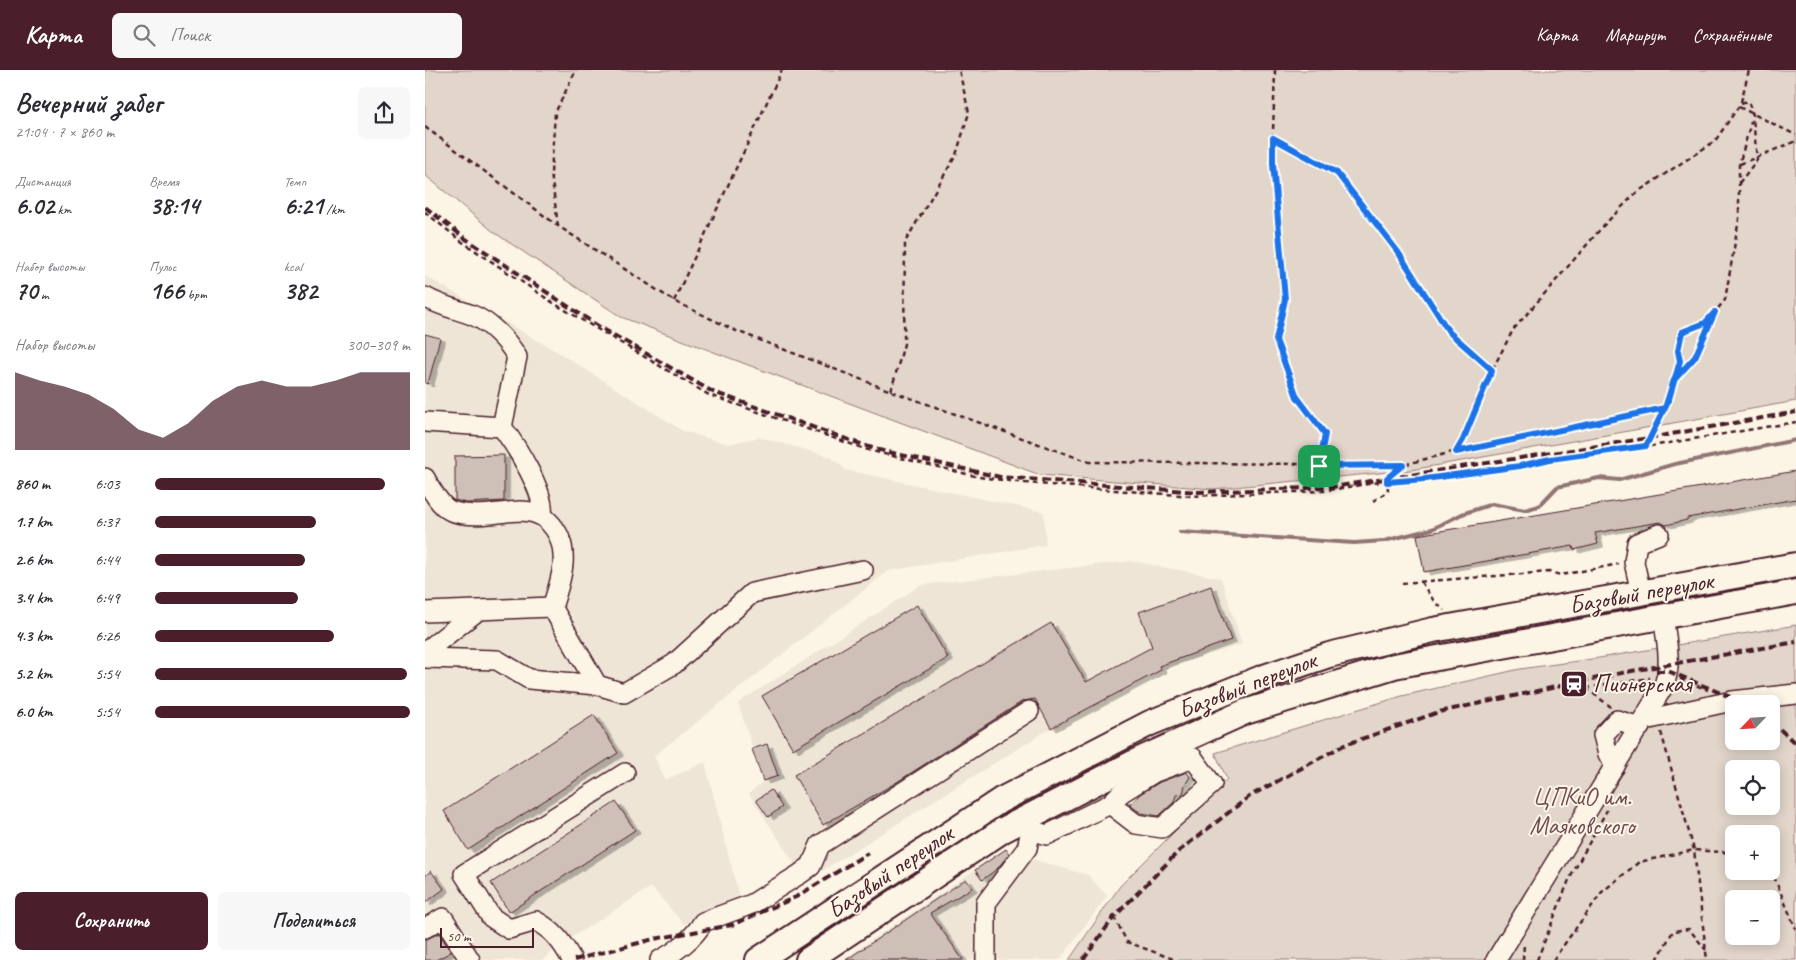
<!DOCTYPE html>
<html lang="ru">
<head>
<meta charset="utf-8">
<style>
	body { margin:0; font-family:Caveat,sans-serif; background:#f7f7f7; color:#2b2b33; height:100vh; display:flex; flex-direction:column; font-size:19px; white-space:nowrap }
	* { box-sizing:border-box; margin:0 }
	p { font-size:16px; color:#7c7c81 }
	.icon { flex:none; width:28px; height:28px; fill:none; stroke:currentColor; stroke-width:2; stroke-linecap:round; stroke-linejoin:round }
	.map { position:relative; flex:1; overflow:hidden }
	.drawer { display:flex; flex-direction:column; background:#fff; width:425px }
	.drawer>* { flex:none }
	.needle { width:32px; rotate:245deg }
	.fabs { position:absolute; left:1300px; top:625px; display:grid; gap:10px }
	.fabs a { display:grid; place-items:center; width:55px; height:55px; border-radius:8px; background:#fff; box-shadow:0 2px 12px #0003; font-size:25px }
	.scale { position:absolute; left:15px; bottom:12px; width:94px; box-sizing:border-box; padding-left:5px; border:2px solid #4a1f2b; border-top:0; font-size:14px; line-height:18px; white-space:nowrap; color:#4a1f2b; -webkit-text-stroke:4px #fcf5e5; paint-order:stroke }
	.pin { position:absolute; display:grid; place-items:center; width:42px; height:42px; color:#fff; margin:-21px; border-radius:10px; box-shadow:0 2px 8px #0006 }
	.round { display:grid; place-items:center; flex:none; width:52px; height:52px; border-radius:8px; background:#f7f7f7 }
	.headline { display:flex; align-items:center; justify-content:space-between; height:85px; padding:0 15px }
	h1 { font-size:28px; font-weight:700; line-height:38px }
	.figures { display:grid; grid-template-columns:repeat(3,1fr); gap:8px; height:85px; padding:5px 15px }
	.figures div { display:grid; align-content:center }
	.figures b { font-size:25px; font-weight:700 }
	.figures small { font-size:14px; font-weight:400 }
	.figures p { font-size:14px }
	.chart { height:140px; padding:10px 15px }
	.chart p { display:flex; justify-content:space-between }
	.chart svg { width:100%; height:90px; margin-top:5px; fill:#4a1f2b; opacity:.7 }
	.primary-button { display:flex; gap:10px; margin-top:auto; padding:10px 15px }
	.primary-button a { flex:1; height:58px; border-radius:8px; background:#4a1f2b; color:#fff; font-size:20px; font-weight:700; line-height:58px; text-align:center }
	.primary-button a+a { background:#f7f7f7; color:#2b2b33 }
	ul { padding:0 15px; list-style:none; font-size:16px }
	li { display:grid; grid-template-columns:80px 60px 1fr; align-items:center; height:38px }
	li i { height:12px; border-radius:6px; background:#4a1f2b }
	header { display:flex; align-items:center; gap:30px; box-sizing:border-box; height:70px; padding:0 25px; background:#4a1f2b; color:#fff }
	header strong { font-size:24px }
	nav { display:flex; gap:28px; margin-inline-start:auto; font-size:18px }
	.search { width:350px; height:45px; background:#f7f7f7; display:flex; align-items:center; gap:12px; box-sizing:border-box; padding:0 18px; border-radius:8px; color:#7c7c81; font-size:19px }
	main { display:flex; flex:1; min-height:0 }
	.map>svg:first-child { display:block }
	.built { fill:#eee5d7 }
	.green { fill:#e2d5ca; stroke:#967a7a; fill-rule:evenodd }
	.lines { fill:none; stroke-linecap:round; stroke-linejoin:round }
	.stream { stroke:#917474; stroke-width:4 }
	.building { fill:#cfc0b7; stroke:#4a1f2b; filter:url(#shadow) }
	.minor-casing { stroke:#4a1f2b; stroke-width:22 }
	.major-casing { stroke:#4a1f2b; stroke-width:28 }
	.path { stroke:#4a1f2b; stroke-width:2.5; stroke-dasharray:5 4; stroke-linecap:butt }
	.minor { stroke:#fcf5e5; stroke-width:19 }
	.major { stroke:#fcf5e5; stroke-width:24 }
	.rail { stroke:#4a1f2b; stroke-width:4; stroke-dasharray:8 4; stroke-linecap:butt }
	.route-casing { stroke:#fff; stroke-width:10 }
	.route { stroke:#1a73e8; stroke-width:6 }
	.labels { text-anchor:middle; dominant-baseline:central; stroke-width:4; stroke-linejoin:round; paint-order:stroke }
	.street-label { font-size:25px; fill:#4a1f2b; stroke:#fcf5e5 }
	.poi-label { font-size:25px; fill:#4a1f2b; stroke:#fcf5e5; text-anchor:start }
	.park-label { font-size:25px; fill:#704c53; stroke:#fcf5e5 }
</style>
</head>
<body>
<header>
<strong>Карта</strong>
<div class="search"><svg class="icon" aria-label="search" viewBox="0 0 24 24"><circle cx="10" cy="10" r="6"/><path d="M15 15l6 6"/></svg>Поиск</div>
<nav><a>Карта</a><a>Маршрут</a><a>Сохранённые</a></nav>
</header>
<main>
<section class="drawer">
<div class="headline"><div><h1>Вечерний забег</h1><p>21:04 · 7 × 860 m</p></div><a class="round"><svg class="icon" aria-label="share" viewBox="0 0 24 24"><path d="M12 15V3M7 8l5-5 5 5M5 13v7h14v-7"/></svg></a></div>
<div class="figures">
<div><p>Дистанция</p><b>6.02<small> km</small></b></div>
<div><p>Время</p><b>38:14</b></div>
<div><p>Темп</p><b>6:21<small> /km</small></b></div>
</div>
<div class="figures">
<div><p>Набор высоты</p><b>70<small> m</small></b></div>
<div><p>Пульс</p><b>166<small> bpm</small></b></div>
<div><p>kcal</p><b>382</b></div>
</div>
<div class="chart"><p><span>Набор высоты</span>300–309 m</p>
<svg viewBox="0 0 160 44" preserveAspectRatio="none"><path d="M0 44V6L10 10L20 13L30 17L40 24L50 34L60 38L70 31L80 20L90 13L100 10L110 13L120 13L130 10L140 6L150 6L160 6V44z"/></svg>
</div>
<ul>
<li><b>860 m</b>6:03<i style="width:90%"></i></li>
<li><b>1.7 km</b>6:37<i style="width:63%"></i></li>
<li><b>2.6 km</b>6:44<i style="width:59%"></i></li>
<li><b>3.4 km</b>6:49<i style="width:56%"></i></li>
<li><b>4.3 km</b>6:26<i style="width:70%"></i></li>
<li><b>5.2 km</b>5:54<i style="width:99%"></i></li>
<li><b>6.0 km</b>5:54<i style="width:100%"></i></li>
</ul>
<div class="primary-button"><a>Сохранить</a><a>Поделиться</a></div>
</section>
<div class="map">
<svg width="1371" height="890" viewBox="0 0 1371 890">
	<defs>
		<filter id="shadow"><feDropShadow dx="5.5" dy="3" stdDeviation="0" flood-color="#0004"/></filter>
	</defs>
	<rect width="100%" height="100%" fill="#fcf5e5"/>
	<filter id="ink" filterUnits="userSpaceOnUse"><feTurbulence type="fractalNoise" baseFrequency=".02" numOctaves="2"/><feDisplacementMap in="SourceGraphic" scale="10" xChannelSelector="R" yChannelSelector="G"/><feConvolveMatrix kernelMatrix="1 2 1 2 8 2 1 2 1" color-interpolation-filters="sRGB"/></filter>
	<g filter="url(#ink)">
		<g class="built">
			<polygon points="0,206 138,285 258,361 303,374 334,367 406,387 421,400 619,442 621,475 463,501 229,686 240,710 280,692 315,830 259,854 226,817 138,873 117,890 0,890"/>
			<polygon points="706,491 796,508 817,574 736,600 626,658 379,812 371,796 324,724 338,711 313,633 496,515"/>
			<polygon points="581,779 590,794 603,793 606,789 663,805 682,826 635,890 417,890"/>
		</g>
		<g class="green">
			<polygon points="0,0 1371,0 1371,331 986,400 788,419 615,405 196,247 70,163 0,105"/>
			<path d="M1371 555V890H644L695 816 802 709 790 683 977 626 1095 599 1174 588ZM1309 634H1346V671H1309ZM1309 699H1346V736H1309ZM1309 764H1346V801H1309ZM1309 829H1346V866H1309Z"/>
		</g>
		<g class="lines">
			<polyline class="stream" points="755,462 929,473 959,471 1007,459 1037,444 1067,434 1100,440 1114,436 1132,417 1174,408 1194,410 1250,394 1371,370"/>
		</g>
		<g class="building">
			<polygon points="0,264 15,268 3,314 0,313"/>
			<polygon points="79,385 79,431 41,433 30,430 30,386"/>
			<polygon points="1371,401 1371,429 1262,448 1262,450 1241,455 1235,452 1170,463 1173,474 1149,480 1148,476 999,502 992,465"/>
			<polygon points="786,516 806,570 734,596 736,600 626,658 610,629 598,631 472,712 398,755 369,705 626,553 661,612 727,577 714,542"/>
			<polygon points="492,535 523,588 368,679 337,626"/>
			<polygon points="169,645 193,683 43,780 19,741"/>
			<polygon points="342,674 353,706 338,711 327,679"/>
			<polygon points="762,702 765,707 760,715 758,724 751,725 749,732 734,746 716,743 702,733 707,733 715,724 735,712"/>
			<polygon points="346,720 357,737 343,747 331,730"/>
			<polygon points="191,732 210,760 84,842 66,813"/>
			<polygon points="581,779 584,784 572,799 557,810 550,800"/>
			<polygon points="6,801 19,819 0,833 0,806"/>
			<polygon points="541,809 547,818 505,843 538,890 421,890"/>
			<polygon points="14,863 26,882 11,890 0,890 0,870"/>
		</g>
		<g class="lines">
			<g class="minor-casing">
				<g id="minor">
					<path d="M0 227C15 236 31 239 47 245 65 252 83 271 92 287L77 357C91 376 121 423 117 445"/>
					<polyline points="0,352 77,357"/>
					<path d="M0 408C5 418 16 437 26 441 50 449 72 442 95 441 105 441 116 444 123 451 148 475 137 508 127 537L172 615 199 623 249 594 327 523 438 500"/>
					<polyline points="1216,523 1209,492 1212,473 1234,464"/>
					<polyline points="0,542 127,537"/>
					<polyline points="0,582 51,542"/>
					<polyline points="0,588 72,590 104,609 172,615"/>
					<polyline points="1220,650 1307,631 1371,624"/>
					<polyline points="1190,696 1183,684 1178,665 1192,650 1215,657"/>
					<polyline points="606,760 622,765 685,734 696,723 730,702 768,688 787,714 737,758 711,754 685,734"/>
					<polyline points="0,858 18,848 45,890"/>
					<path d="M147 890C137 872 129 861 111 851L84 859 66 847 39 804 200 703"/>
					<path d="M235 890C251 882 269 868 278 852L327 834 375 804 386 796 395 775 604 641"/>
					<polyline points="561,890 561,833 602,778 606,760 600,749"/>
					<path d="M1071 890 1238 617C1248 595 1241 569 1238 546"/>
				</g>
			</g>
			<g class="major-casing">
				<g id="major">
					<polyline points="333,890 576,730 725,653 839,607 904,585 1008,560 1371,495"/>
					<polyline points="383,890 578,760 712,691 820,642 969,596 1371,522"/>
				</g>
			</g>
			<g class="path">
				<polyline points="850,0 847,94 860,229 851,270 872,327 900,364 894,396"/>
				<polyline points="1316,32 1324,0"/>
				<polyline points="1314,37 1371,65"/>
				<polyline points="0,57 133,156 249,231 309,260 466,321 664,392 978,395"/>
				<polyline points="848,68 912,103 973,183 1024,262 1067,300"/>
				<polyline points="1315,94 1371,71"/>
				<polyline points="1314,113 1332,90 1328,48"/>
				<polyline points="0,142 36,171 130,234 284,325 443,380 554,407 600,413 766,426 898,421 962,411 1000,409 1095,396 1125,389 1202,380 1371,352"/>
				<polyline points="133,156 126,103 130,43 151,0"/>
				<polyline points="249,231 357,0"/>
				<path d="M1250 309C1254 293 1254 278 1257 262L1280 253 1288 244"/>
				<polyline points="466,321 479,274 480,172 531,85 544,43 534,0"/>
				<polyline points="1031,381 1038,370 1067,300 1088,260 1179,155 1211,123 1290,71 1316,33 1323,31 1328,45 1314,95 1314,149 1300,230 1290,242 1270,287 1249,310 1244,329 1221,376"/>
				<polyline points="948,431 963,421 962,408 978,395 1031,381 1240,338"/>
				<polyline points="996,512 1009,531 1019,540"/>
				<polyline points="977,513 1124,502 1136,505 1194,494"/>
				<polyline points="1255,609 1283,620"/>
				<polyline points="1161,618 1225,608"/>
				<polyline points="1161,618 1186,637"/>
				<polyline points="1236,662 1269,780 1282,890"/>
				<polyline points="1342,801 1349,807 1371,859"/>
				<polyline points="689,847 702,872 751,890"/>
				<polyline points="1098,890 1099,874"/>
				<polyline points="1112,890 1144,810 1182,740"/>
				<polyline points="1128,890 1177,822 1214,792 1269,780 1309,783"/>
				<polyline points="1232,890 1248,861 1264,859 1281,880"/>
			</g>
			<use href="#minor" class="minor"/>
			<use href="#major" class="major"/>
			<g class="rail">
				<polyline points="0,137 41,169 173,256 288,322 450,379 575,407 774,422 907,417 1224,368 1371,342"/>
				<polyline points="1231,601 1243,601 1322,634"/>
				<polyline points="1346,651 1371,674"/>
				<polyline points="149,890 229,869 307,855 371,827 443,783"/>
				<polyline points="658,890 689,847 754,781 825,726 919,675 1014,642 1201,602 1371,572"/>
			</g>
		</g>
	</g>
	<g class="lines" filter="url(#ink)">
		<g class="route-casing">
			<polyline id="route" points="894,396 978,395 962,408 962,412 1000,409 1095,396 1125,389 1221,376 1244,329 1255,291 1253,281 1257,262 1280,253 1290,242 1270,287 1249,310 1240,338 1031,382 1038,370 1067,300 1024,262 973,182 912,103 848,68 848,94 860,229 851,270 872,327 900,364 894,396"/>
		</g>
		<use href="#route" class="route"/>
	</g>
	<defs>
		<g id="station-square" transform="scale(1.4375)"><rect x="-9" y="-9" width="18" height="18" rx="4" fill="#4a1f2b" stroke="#fcf5e5"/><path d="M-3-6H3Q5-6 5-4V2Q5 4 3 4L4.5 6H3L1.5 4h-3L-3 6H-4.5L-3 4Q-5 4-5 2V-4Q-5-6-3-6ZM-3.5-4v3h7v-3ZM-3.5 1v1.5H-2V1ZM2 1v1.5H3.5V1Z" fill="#fff"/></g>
	</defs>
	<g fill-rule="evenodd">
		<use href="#station-square" x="1149" y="614"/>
	</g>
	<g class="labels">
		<g class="street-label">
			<text transform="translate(1216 523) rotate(-10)">Базовый переулок</text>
			<text transform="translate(822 615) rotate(-21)">Базовый переулок</text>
			<text transform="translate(465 802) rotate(-34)">Базовый переулок</text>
		</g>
		<g class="poi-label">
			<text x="1168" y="614">Пионерская</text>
		</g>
		<g class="park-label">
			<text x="1157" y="727">ЦПКиО им.<tspan x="1157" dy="29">Маяковского</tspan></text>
		</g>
	</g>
</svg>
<div class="fabs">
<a><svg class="needle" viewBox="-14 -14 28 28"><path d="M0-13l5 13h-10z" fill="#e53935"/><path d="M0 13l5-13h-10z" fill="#7c7c81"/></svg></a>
<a><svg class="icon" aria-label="locate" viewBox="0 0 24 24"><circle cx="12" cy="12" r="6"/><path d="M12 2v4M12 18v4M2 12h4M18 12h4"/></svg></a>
<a>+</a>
<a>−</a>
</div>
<div class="scale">50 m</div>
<div class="pin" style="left:894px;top:396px;background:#1e9e55"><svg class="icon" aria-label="arrive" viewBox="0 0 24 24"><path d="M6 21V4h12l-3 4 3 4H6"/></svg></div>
</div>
</main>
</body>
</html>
